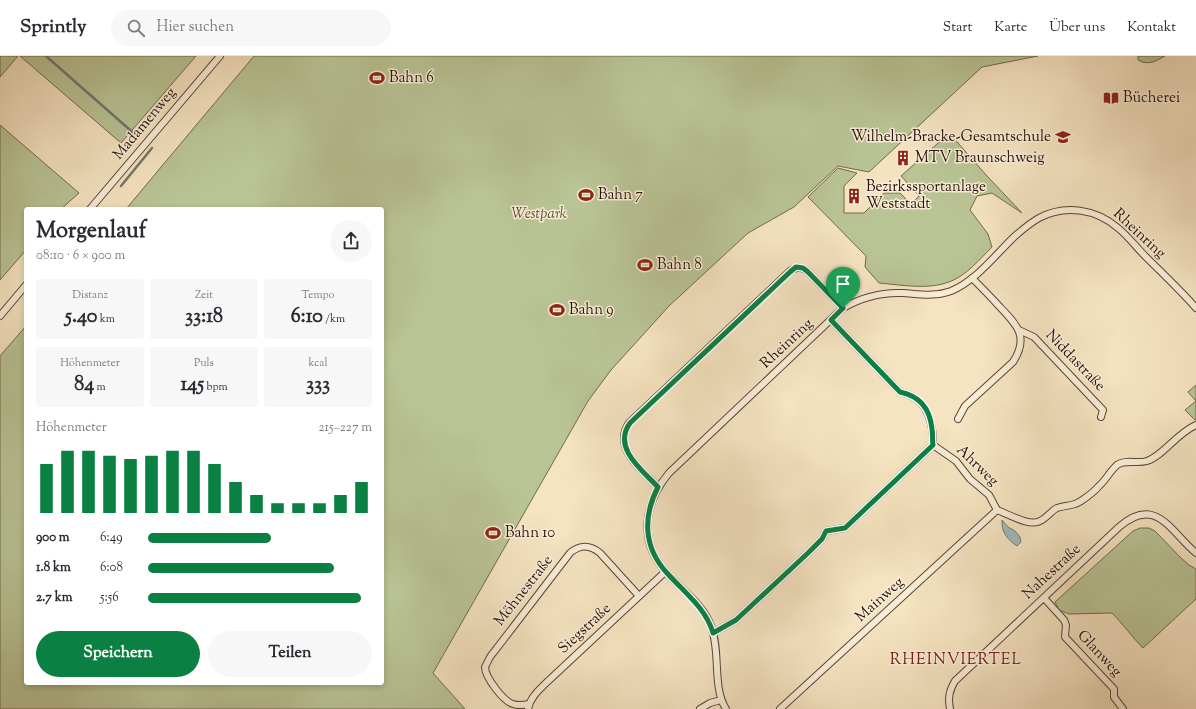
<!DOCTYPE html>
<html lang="de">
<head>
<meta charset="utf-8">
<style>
	body { margin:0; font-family:"Sorts Mill Goudy",serif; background:#f7f7f7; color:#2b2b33; height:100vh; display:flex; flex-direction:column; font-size:15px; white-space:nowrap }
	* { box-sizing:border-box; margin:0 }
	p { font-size:13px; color:#7c7c81 }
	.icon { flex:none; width:22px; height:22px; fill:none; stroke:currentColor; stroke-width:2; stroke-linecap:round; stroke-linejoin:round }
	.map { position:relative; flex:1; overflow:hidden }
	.panel { position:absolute; left:24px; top:151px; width:360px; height:478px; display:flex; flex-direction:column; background:#fff; border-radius:4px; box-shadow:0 2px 6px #0003 }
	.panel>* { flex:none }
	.pin { position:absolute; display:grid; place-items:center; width:34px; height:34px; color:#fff; margin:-41px -17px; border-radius:50% 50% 50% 0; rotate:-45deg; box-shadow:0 0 4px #0007 }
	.pin .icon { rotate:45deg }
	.round { display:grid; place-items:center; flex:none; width:42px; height:42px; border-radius:21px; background:#f7f7f7 }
	.headline { display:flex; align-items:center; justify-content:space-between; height:68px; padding:0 12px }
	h1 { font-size:22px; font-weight:800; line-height:30px }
	.metrics { display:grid; grid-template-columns:repeat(3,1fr); gap:6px; height:68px; padding:4px 12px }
	.metrics div { display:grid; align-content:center; border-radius:4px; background:#f7f7f7; text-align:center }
	.metrics b { font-size:20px; font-weight:800 }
	.metrics small { font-size:11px; font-weight:400 }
	.metrics p { font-size:11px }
	.chart { height:112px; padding:8px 12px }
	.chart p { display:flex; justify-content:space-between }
	.chart svg { width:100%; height:72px; margin-top:4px; stroke:#0b8043; stroke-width:6 }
	.button { display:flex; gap:8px; margin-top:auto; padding:8px 12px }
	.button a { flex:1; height:46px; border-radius:24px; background:#0b8043; color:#fff; font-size:16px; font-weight:800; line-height:46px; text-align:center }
	.button a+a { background:#f7f7f7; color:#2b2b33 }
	ul { padding:0 12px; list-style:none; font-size:13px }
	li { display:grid; grid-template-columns:64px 48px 1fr; align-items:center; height:30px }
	li i { height:10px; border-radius:5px; background:#0b8043 }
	header { display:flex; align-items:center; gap:24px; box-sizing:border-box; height:56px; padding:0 20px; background:#fff; border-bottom:1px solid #e1e1e2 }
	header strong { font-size:19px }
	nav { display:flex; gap:22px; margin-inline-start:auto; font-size:14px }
	.search { width:280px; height:36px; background:#f7f7f7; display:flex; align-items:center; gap:10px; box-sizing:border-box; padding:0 14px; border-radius:22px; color:#7c7c81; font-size:15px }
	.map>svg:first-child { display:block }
	.green { fill:#b9c495; stroke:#706a4d }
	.water { fill:#a0bcbc; stroke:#707773 }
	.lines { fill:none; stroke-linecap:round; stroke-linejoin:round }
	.stream { stroke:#707773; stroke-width:2.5 }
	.street-casing { stroke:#5b4434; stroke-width:8 }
	.street { stroke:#f8edd7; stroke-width:6 }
	.route-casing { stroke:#fff; stroke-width:8 }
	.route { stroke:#0b8043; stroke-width:5 }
	.labels { text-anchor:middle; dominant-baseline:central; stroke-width:3; stroke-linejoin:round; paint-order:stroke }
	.poi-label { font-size:15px; fill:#280f05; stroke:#f8edd7; text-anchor:start }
	.street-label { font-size:15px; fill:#280f05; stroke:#f8edd7 }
	.park-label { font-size:15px; font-style:italic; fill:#5b4e37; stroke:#f8edd7 }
	.neighbourhood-label { font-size:16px; letter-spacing:1px; fill:#7a1f14; stroke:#f8edd7 }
</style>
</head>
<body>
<header>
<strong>Sprintly</strong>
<div class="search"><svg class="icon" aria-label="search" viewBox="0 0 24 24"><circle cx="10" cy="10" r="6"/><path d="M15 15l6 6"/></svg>Hier suchen</div>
<nav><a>Start</a><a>Karte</a><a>Über uns</a><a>Kontakt</a></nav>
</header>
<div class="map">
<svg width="1196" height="653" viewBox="0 0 1196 653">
	<rect width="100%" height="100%" fill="#f5e3c1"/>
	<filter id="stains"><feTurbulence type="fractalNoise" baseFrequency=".005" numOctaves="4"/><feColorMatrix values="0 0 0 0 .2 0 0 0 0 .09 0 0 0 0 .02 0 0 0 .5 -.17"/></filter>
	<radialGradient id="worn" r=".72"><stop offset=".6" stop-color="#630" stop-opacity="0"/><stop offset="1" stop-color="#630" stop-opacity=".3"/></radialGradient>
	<g class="green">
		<polygon points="0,0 18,0 0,21"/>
		<polygon points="20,0 196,0 121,87"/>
		<polygon points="254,0 1038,0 982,11 869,116 838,110 794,151 748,177 669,250 611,314 588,345 433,617 465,653 0,653 0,300 26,270 26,627 382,627 382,153 126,153"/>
		<path d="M1138 0H1165C1156 5 1148 10 1138 4Z"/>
		<polygon points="0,69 79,137 61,153 26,153 26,194 0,224"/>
		<path d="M951 79 987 120 1022 157 992 137 977 140 970 154 988 178 992 191C980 203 966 220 949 226 928 234 902 229 879 227L865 211 866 200 808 141 838 112 857 117 844 130V157H864L884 137H900L911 148 919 140 901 120 946 80Z"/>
		<polygon points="1196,329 1196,364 1195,364 1185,354 1196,345 1188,336"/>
		<path d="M1140 472H1149L1155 475 1181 502 1189 509 1196 513V543L1143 592C1132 581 1123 568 1112 557L1069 558 1059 554 1055 546 1133 475Z"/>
	</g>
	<path class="water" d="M1002 464 1008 471 1015 475 1020 481 1021 486 1017 490C1008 484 1001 476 1002 464Z"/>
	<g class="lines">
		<g class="stream">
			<polyline points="46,0 138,81"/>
			<polyline points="121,130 152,92"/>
		</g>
		<g class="street-casing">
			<g id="street">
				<polyline points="90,153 220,0"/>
				<polyline points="0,260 26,229"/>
				<path d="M831 264 900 336C920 340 929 353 932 373 933 378 933 384 933 389L956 405 970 423 989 439 997 454"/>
				<polyline points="1019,274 1034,281 1103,354 1101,361"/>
				<path d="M958 363 965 350 1013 306C1030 280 1016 268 998 249 990 240 981 231 972 222"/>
				<path d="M658 431C642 414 612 392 629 367L790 215C797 211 801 210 808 216L843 252"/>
				<path d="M997 454C1008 458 1030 471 1040 465 1047 462 1051 455 1057 452 1063 450 1068 450 1075 448 1081 446 1094 436 1099 430 1106 424 1110 415 1117 409 1125 403 1137 408 1147 405 1163 400 1177 377 1196 369"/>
				<polyline points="1044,542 1064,564 1066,569 1065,581 1114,633 1114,641 1123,653"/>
				<polyline points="713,577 736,564 808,497 822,483 826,475 845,472 933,389"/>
				<path d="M529 648C524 649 518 650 513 648 503 645 485 621 485 611L490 601 570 497C581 488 590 489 600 497L639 540"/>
				<path d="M528 653C530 642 538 635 546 627L665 516"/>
				<polyline points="700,653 710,647 721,644"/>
				<path d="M726 653C712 631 721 596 711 570 703 548 681 533 666 516 638 485 644 447 669 417L843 252C862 241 881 236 903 237 919 238 935 241 951 235 977 224 995 199 1015 180 1022 174 1030 167 1039 162 1065 148 1096 153 1118 172 1128 180 1136 191 1145 200 1162 217 1180 234 1196 252"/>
				<polyline points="780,653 997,454"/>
				<path d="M950 653C948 642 949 635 955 625L1119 471C1156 439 1170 475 1196 497"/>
			</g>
		</g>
		<use href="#street" class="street"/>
	</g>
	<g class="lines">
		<g class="route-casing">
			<path id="route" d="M796 211 803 212 808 216 843 252 831 264 900 336C920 340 930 353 932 373 933 378 932 384 933 389L845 472 826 475 822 483 808 497 736 564 713 577C706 552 683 535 667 517 643 491 643 460 658 431 642 414 612 392 630 367L790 216Z"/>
		</g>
		<use href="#route" class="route"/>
	</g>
	<defs>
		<g id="stadium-bare" transform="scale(1.2)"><path d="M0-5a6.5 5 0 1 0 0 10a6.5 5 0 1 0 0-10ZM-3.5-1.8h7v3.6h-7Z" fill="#8f2418" stroke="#f8edd7" stroke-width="2.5" paint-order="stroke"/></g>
		<g id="library-bare" transform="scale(1.2)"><path d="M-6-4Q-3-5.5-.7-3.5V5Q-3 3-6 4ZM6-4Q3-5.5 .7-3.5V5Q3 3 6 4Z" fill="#8f2418" stroke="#f8edd7" stroke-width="2.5" paint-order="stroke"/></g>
		<g id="school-bare" transform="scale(1.2)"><path d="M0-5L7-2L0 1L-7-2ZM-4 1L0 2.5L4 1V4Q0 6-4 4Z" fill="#8f2418" stroke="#f8edd7" stroke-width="2.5" paint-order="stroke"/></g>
		<g id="building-bare" transform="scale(1.2)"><path d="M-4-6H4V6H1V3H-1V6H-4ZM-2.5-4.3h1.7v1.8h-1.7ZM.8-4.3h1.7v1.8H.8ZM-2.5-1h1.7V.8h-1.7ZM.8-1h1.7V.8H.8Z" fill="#8f2418" stroke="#f8edd7" stroke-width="2.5" paint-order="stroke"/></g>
	</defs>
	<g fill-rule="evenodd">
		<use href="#stadium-bare" x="377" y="22"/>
		<use href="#library-bare" x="1111" y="42"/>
		<use href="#school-bare" x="1063" y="81"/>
		<use href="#building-bare" x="903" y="102"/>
		<use href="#stadium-bare" x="586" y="139"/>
		<use href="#building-bare" x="854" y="140"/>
		<use href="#stadium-bare" x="645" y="209"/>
		<use href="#stadium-bare" x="557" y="254"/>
		<use href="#stadium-bare" x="493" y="477"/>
	</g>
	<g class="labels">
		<g class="poi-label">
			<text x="389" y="22">Bahn 6</text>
			<text x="1123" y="42">Bücherei</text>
			<text x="1051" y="81" text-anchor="end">Wilhelm-Bracke-Gesamtschule</text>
			<text x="915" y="102">MTV Braunschweig</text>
			<text x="866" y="131">Bezirkssportanlage<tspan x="866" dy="17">Weststadt</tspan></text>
			<text x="598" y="139">Bahn 7</text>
			<text x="657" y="209">Bahn 8</text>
			<text x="569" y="254">Bahn 9</text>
			<text x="505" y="477">Bahn 10</text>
		</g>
		<g class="street-label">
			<text transform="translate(145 68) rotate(-50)">Madamenweg</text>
			<text transform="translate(1139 178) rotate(43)">Rheinring</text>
			<text transform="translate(787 288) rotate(-43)">Rheinring</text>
			<text transform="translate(1075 305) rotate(46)">Niddastraße</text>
			<text transform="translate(977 410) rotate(44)">Ahrweg</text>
			<text transform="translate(1052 516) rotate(-43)">Nahestraße</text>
			<text transform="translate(524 535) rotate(-52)">Möhnestraße</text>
			<text transform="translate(880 544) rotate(-42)">Mainweg</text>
			<text transform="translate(585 573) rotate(-43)">Siegstraße</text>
			<text transform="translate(1099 598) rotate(47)">Glanweg</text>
		</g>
		<g class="park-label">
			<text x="539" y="158">Westpark</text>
		</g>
		<g class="neighbourhood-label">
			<text x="956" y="604">RHEINVIERTEL</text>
		</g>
	</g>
	<rect width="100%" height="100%" filter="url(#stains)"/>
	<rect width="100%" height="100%" fill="url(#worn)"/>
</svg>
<div class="pin" style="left:843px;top:252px;background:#1e9e55"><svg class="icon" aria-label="arrive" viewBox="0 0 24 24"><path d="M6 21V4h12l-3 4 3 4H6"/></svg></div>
<section class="panel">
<div class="headline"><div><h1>Morgenlauf</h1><p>08:10 · 6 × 900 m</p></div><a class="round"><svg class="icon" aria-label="share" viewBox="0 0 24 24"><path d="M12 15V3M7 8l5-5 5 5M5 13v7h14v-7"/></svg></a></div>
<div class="metrics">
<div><p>Distanz</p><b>5.40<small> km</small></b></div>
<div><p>Zeit</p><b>33:18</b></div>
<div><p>Tempo</p><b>6:10<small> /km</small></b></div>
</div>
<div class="metrics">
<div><p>Höhenmeter</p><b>84<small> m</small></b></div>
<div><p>Puls</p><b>145<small> bpm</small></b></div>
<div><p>kcal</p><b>333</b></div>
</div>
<div class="chart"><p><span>Höhenmeter</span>215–227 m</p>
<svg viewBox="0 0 160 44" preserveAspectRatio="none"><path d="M5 44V14M15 44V6M25 44V6M35 44V9M45 44V11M55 44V9M65 44V6M75 44V6M85 44V14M95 44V25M105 44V33M115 44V38M125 44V38M135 44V38M145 44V33M155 44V25"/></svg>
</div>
<ul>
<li><b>900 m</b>6:49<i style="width:55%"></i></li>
<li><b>1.8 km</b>6:08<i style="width:83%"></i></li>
<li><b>2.7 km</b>5:56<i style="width:95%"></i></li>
</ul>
<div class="button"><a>Speichern</a><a>Teilen</a></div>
</section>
</div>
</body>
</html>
